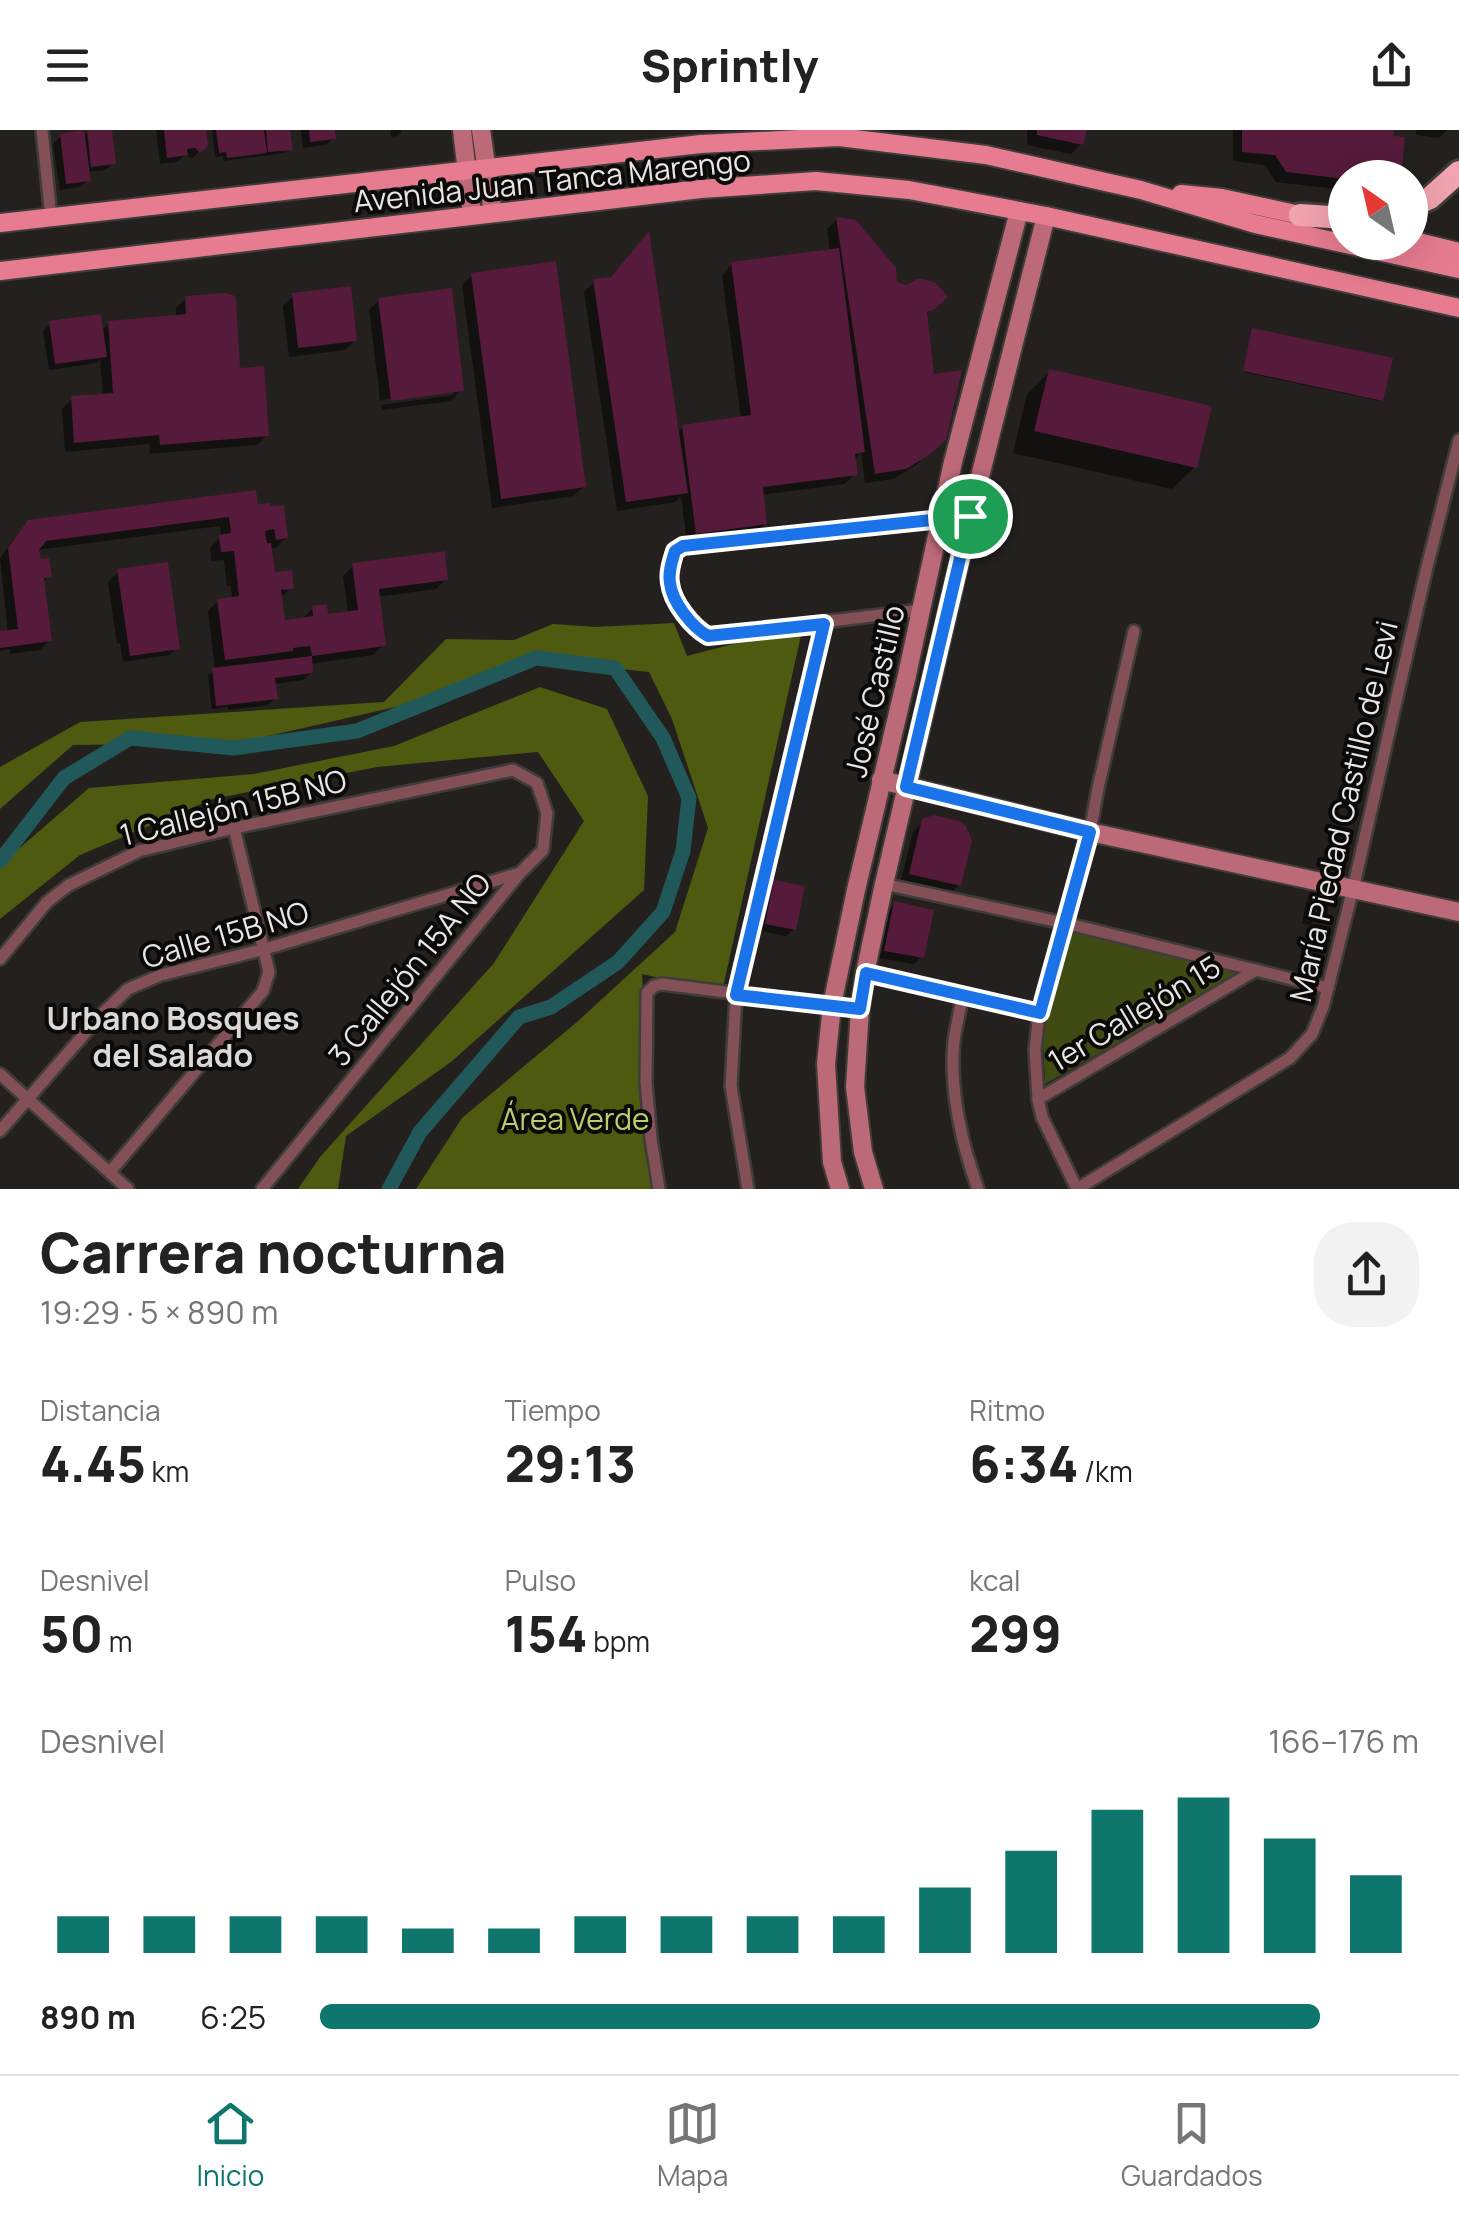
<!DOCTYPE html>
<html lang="es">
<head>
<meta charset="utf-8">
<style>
	body { margin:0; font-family:Manrope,sans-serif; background:#f2f2f2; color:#222; height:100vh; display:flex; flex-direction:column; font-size:38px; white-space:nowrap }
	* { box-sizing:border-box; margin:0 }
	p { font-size:32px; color:#767676 }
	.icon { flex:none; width:55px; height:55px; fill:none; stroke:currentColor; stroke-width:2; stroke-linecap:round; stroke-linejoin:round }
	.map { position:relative; height:1059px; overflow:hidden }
	.details { display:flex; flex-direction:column; background:#fff; flex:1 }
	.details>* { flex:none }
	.needle { width:65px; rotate:326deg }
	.tools { position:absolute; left:1328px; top:30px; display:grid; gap:20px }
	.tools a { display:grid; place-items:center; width:100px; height:100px; border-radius:50%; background:#fff; box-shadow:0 10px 40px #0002; font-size:50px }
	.pin { position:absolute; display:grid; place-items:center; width:85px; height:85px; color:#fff; margin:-42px; border:5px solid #fff; border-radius:50%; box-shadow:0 2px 10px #0007 }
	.round { display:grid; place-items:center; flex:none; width:105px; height:105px; border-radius:40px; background:#f2f2f2 }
	.summary { display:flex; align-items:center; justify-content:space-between; height:170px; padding:0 40px }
	h1 { font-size:55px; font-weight:800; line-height:75px }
	.metrics { display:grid; grid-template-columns:repeat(3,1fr); gap:15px; height:170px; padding:10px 40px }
	.metrics div { display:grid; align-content:center }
	.metrics b { font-size:50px; font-weight:800 }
	.metrics small { font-size:28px; font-weight:400 }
	.metrics p { font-size:28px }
	.chart { height:280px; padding:20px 40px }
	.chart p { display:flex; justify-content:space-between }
	.chart svg { width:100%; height:180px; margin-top:10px; stroke:#0f766e; stroke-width:6 }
	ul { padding:0 40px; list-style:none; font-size:32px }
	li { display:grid; grid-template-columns:160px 120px 1fr; align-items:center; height:75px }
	li i { height:25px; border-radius:12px; background:#0f766e }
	header { display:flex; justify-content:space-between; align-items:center; height:130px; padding:0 40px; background:#fff; font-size:45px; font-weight:800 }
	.tabs { display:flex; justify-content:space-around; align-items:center; height:140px; border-top:2px solid #e0e0e0; background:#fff; font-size:28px; color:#767676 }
	.tabs a { display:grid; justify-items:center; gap:5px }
	.tabs .current { color:#0f766e }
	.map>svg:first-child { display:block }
	.green { fill:#404b14 }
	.forest { fill:#4d5a10 }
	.shadow { fill:#0007 }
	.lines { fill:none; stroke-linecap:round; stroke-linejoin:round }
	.canal { stroke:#21595b; stroke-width:15 }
	.building { fill:#561a3a }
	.street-casing { stroke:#3f3c3a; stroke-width:16 }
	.secondary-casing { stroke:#3f3c3a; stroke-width:22 }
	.primary-casing { stroke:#3f3c3a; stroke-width:22 }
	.highway-casing { stroke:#3f3c3a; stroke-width:28 }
	.street { stroke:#845058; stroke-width:11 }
	.secondary { stroke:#bc6978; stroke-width:18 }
	.primary { stroke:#e77c90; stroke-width:18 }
	.highway { stroke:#f1a3af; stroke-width:22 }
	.route-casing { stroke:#fff; stroke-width:20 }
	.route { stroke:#1a73e8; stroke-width:12 }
	.labels { text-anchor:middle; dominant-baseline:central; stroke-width:8; stroke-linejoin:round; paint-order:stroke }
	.street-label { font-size:30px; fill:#e9e7e5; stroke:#0b0a09 }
	.park-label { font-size:30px; fill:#b9cf6d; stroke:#0b0a09 }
	.neighbourhood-label { font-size:32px; font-weight:bold; fill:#dcd8d6; stroke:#0b0a09 }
</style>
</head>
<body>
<header><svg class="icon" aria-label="menu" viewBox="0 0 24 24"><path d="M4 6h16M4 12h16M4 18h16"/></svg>Sprintly<svg class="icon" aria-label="share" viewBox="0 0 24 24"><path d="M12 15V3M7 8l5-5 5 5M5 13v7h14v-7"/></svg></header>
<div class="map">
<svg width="1459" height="1059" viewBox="0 0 1459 1059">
	<rect width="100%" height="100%" fill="#23201e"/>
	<polygon class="green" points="1069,795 1247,839 1045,954 1043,913 1048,876"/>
	<g class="forest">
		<polygon points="674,493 687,526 803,496 722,862 642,844 653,1059 416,1059 462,988 577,892 675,802 708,698 672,589 649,542 525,529 435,568 237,613 73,615 0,679 0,637 80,592 384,572 446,509 514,510 553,494 595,497"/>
		<polygon points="540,557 607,579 648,666 644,760 451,932 346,1006 338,1059 298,1059 320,1027 494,833 584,691 538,622 377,637 213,669 80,725 0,789 0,735 89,658 254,644 394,616"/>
	</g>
	<g class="shadow">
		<polygon points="109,0 113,33 106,40 87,42 88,50 80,57 60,60 53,14 61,6 82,8 88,2"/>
		<polygon points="156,0 203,0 205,15 192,29 185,24 178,32 160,34"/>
		<polygon points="212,0 288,0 290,19 285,23 223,31 223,26 215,27"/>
		<polygon points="301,0 333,0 334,8 326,15 303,18"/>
		<polygon points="391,0 401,0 401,2 397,6 391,7"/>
		<polygon points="1027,0 1084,0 1081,14 1071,24 1027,15"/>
		<polygon points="1233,0 1391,0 1400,36 1389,46 1345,48 1345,60 1276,52 1265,35 1233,31"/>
		<polygon points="1416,0 1447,0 1439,8 1416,5"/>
		<polygon points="837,89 898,156 945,167 925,186 944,308 916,335 893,349 865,353 861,323 854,330 855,344 845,354 761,365 765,394 755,404 687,413 681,366 675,372 617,381 584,162 594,152 677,303 683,297 741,289 722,145 732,134 830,121 827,99"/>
		<polygon points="472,145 584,356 573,366 492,378 462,155"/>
		<polygon points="293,166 355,210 345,220 289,227 283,176"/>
		<polygon points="186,168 238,240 267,305 257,315 150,324 149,314 65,322 62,279 72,269 103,266 100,229 97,233 49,240 43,201 51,193 101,201 109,193 176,187 176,178"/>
		<polygon points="379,170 461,260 451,271 382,280 381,275 453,265 453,260 380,270 369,180"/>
		<polygon points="1252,202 1381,270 1380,271 1243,242"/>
		<polygon points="1050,241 1195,337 1172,359 1013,323 1027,264"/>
		<polygon points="256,377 286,408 276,418 270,419 272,441 291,458 284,465 279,466 283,493 303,488 313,478 326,487 348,484 343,446 353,436 446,449 436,459 377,467 383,515 373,525 310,534 311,543 303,550 274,554 275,568 268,575 228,580 228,577 212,579 208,545 215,540 208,481 218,471 232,469 231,456 227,456 224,430 211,431 210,417 221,406 220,396 36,420 49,446 42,453 50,510 40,520 10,524 10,519 0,521 0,504 8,503 0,428 18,404"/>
		<polygon points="118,442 177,518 170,525 123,532 120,513 117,514 108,452"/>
		<polygon points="923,692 959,755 948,765 900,754 913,702"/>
		<polygon points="775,753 794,799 786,806 759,801 768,760"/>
		<polygon points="1311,767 1315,791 1310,795 1302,794 1306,772"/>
		<polygon points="895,774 921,827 914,834 878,828 888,781"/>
	</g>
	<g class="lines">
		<polyline class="canal" points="0,731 64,648 130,608 234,618 357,601 536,528 615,538 663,608 689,668 683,721 663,782 618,832 551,877 519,887 420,1002 389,1059"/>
	</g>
	<g class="building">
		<polygon points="84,0 91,51 66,54 60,4"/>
		<polygon points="87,0 112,0 116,34 91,37"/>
		<polygon points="164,0 206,0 208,16 201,23 195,18 187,19 188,25 167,28"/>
		<polygon points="216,0 264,0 267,23 227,28 226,22 219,23"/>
		<polygon points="266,0 290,0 293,20 268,22"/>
		<polygon points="309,0 335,0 336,9 310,12"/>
		<polygon points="1037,0 1087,0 1083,15 1037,5"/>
		<polygon points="1242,0 1394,0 1393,6 1405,7 1402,37 1389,36 1388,48 1345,48 1345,49 1286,42 1275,25 1242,22"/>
		<polygon points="836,87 856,90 896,138 897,152 906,155 917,149 924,149 936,153 948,167 934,180 927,182 934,244 962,240 946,310 929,325 906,339 875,344"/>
		<polygon points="649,101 688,363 626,372 593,149 611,147"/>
		<polygon points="839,118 865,322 855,324 858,345 763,357 767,394 696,404 682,295 751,285 731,132"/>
		<polygon points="556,131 586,357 501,369 471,143"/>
		<polygon points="351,156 357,211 298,218 292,163"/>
		<polygon points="452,158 464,261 391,271 378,168"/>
		<polygon points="224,163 233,165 236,168 240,238 264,236 269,306 160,315 159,305 74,313 71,266 113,263 108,191 186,184 185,166"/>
		<polygon points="101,184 107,227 55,234 49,191"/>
		<polygon points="1252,198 1393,228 1383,271 1243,241"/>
		<polygon points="1049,239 1212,276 1197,338 1034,301"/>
		<polygon points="256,360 258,374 270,373 270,376 284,375 288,408 276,410 274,399 265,401 267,413 271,413 275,442 292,440 294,459 281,460 285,490 313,486 312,476 327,474 328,484 358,480 352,433 445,421 448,450 379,459 386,516 312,526 310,516 293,518 293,521 225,530 217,469 239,466 234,421 221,422 219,405 231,403 229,387 46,411 39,420 41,429 49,428 52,447 44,448 52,511 0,518 0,501 18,499 8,418 28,390"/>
		<polygon points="168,432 180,519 130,526 117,439"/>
		<polygon points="312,526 313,543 275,548 278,569 216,576 212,538"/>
		<polygon points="934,685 959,691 966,696 972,711 961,756 909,744 922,689"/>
		<polygon points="774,750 805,756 796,800 765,794"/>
		<polygon points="1310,765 1322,767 1317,792 1305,790"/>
		<polygon points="894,771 934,780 924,828 884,821"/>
	</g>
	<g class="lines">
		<g class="street-casing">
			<g id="street">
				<polyline points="42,0 51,87"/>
				<path d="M921 480 708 506C692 497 672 472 670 453 668 442 672 431 675 421L683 416 970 386"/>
				<polyline points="1134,501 1098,658 1090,702 1039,883 1035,920 1038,969 1042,987 1077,1059 1290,928 1312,904 1323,877 1353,759 1426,441 1459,310"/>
				<polyline points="884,754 1077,796 1328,858"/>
				<polyline points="0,829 47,772 69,755 139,721 234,698 513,640 537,653 547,683 543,720 520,743 262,1059"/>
				<polyline points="865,843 1039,883"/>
				<path d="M963 864C960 880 956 896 954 911 949 959 962 1015 978 1059"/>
				<polyline points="0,944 128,1059"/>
				<polyline points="1038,969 1256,840"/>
				<polyline points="0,1001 101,885 128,859 161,845 265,819 520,743"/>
				<polyline points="110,1042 263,861 269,842 234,698"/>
				<polyline points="659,1059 651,1009 646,952 647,863 654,856 662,854 860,879"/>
				<polyline points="748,1059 731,956 736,865 824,494"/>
			</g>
		</g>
		<g class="secondary-casing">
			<g id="secondary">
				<polyline points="462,0 472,85"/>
				<polyline points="481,0 493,83"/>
				<polyline points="881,650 1090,702 1459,782"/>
				<polyline points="840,1059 832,1032 826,934 832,875 856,760 907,545 953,332 1019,81"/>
				<polyline points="874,1059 863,1022 855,957 860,879 865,843 884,754 970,386 1046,86"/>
			</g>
		</g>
		<g class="primary-casing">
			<g id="primary">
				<polyline points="1181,64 1222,68 1313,88"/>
				<polyline points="0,93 701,14 839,7 986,25 1141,60 1255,94 1459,139"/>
				<polyline points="1410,110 1459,122"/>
				<polyline points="0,141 701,59 816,51 909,60 1046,86 1459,178"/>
			</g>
		</g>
		<g class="highway-casing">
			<g id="highway">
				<polyline points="1410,77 1430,68 1459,42"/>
				<polyline points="1300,85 1345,88"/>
			</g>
		</g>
		<use href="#street" class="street"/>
		<use href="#secondary" class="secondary"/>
		<use href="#primary" class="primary"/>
		<use href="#highway" class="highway"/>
	</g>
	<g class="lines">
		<g class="route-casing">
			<path id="route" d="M970 386 906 657 1090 702 1040 883 866 843 860 879 736 865 824 494 708 506C692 497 672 472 670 453 668 442 672 431 675 421L683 416Z"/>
		</g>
		<use href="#route" class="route"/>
	</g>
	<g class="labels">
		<g class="street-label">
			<text transform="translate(552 50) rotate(-6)">Avenida Juan Tanca Marengo</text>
			<text transform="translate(874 561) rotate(-77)">José Castillo</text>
			<text transform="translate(233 677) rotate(-14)">1 Callejón 15B NO</text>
			<text transform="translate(1343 681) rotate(-77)">María Piedad Castillo de Levi</text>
			<text transform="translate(225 804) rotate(-16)">Calle 15B NO</text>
			<text transform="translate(409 839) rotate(-51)">3 Callejón 15A NO</text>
			<text transform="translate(1134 883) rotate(-31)">1er Callejón 15</text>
		</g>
		<g class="park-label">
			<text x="575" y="988">Área Verde</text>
		</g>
		<g class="neighbourhood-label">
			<text x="173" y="888">Urbano Bosques<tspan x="173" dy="37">del Salado</tspan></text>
		</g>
	</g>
</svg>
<div class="tools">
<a><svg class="needle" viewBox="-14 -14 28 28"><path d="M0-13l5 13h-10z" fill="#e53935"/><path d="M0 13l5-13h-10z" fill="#767676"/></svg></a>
</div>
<div class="pin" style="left:970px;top:386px;background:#1e9e55"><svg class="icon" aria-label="arrive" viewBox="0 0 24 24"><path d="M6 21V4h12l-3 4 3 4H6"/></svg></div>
</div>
<section class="details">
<div class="summary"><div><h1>Carrera nocturna</h1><p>19:29 · 5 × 890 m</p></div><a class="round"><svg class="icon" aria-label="share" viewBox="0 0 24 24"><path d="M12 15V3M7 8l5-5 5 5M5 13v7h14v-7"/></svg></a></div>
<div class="metrics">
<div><p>Distancia</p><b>4.45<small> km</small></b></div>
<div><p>Tiempo</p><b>29:13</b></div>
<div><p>Ritmo</p><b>6:34<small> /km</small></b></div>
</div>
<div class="metrics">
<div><p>Desnivel</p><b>50<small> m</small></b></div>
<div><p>Pulso</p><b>154<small> bpm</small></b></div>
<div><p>kcal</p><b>299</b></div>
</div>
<div class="chart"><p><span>Desnivel</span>166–176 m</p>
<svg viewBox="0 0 160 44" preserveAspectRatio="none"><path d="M5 44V35M15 44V35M25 44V35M35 44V35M45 44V38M55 44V38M65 44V35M75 44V35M85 44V35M95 44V35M105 44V28M115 44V19M125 44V9M135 44V6M145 44V16M155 44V25"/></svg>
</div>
<ul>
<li><b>890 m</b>6:25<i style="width:91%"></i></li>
</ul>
</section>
<nav class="tabs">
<a class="current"><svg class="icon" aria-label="home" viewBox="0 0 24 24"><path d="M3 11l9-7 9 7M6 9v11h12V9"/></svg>Inicio</a>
<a><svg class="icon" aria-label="map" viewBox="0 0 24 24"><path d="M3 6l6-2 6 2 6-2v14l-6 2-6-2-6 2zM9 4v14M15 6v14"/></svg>Mapa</a>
<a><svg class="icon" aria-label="saved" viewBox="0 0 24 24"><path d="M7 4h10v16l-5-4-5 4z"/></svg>Guardados</a>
</nav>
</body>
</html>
